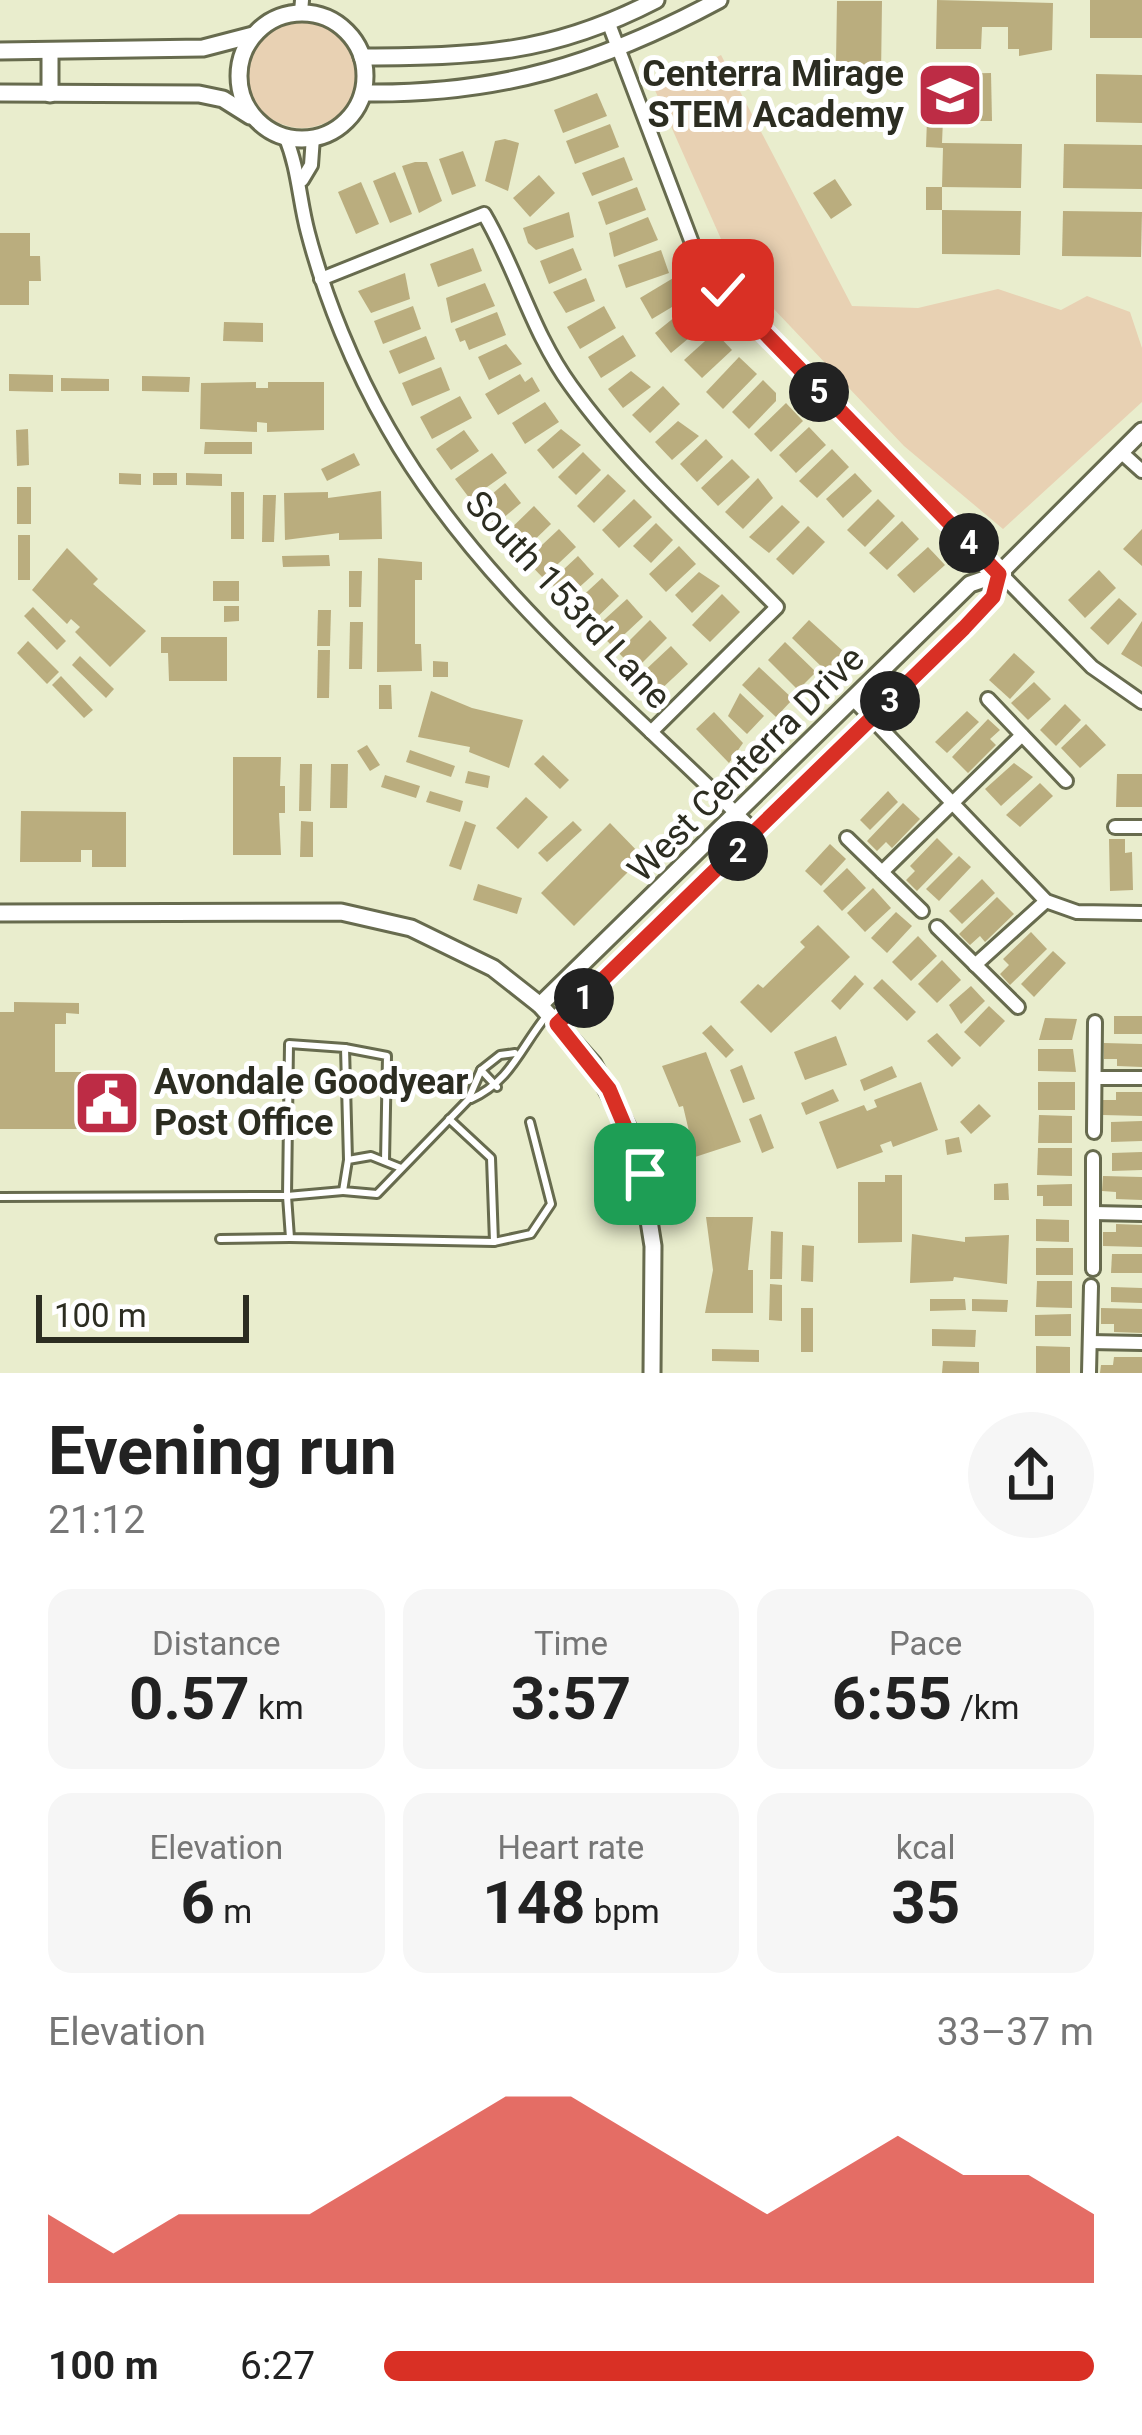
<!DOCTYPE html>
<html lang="en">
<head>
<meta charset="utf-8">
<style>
	body { margin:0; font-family:Roboto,sans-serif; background:#f6f6f6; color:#222; height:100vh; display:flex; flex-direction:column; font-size:45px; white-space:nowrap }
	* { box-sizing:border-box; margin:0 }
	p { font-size:39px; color:#767676 }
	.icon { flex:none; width:66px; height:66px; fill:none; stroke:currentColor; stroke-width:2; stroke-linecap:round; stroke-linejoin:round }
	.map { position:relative; height:1373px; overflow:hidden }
	.details { display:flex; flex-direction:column; background:#fff; flex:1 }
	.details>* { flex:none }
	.scale { position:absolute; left:36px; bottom:30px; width:213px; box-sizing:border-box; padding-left:12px; border:6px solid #2c2d21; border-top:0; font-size:33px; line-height:42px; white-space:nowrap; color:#2c2d21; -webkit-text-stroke:9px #fff; paint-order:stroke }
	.pin { position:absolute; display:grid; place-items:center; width:102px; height:102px; color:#fff; margin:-51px; border-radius:24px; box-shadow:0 6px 18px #0006 }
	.km { position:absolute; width:60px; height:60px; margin:-30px; border-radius:50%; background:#222; color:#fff; font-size:33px; line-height:60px; text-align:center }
	.round { display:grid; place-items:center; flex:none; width:126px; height:126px; border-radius:63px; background:#f6f6f6 }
	.head { display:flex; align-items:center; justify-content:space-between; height:204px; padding:0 48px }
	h1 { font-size:66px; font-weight:700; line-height:90px }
	.figures { display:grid; grid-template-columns:repeat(3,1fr); gap:18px; height:204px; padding:12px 48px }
	.figures div { display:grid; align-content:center; border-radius:24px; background:#f6f6f6; text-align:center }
	.figures b { font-size:60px; font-weight:700 }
	.figures small { font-size:33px; font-weight:400 }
	.figures p { font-size:33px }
	.chart { height:336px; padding:24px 48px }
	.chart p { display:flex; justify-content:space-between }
	.chart svg { width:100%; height:216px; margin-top:12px; fill:#d93025; opacity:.7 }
	ul { padding:0 48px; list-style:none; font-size:39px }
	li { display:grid; grid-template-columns:192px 144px 1fr; align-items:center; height:90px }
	li i { height:30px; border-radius:15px; background:#d93025 }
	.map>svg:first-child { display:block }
	.green { fill:#e8d1b3 }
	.building { fill:#baad7e }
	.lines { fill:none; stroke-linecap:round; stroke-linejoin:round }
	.service-casing { stroke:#676b4e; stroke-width:12 }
	.minor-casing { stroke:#676b4e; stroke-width:18 }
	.tertiary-casing { stroke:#676b4e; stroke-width:21 }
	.service { stroke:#fff; stroke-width:6 }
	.minor { stroke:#fff; stroke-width:12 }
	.tertiary { stroke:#fff; stroke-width:15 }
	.route-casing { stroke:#fff; stroke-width:24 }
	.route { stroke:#d93025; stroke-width:15 }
	.labels { text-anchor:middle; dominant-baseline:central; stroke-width:10; stroke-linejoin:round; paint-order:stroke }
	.poi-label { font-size:36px; font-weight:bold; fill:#2c2d21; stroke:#fff; text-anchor:end }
	.street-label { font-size:36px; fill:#2c2d21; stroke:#fff }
</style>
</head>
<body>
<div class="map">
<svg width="1142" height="1373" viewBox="0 0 1142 1373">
	<rect width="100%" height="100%" fill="#e9edcd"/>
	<g class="green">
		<circle cx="302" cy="73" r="55"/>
		<polygon points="721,55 852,306 918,308 998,289 1061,310 1087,296 1130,312 1142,348 1142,402 1003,529 904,446 733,266 654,88"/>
	</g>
	<g class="building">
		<polygon points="937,0 1053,3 1052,50 1019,56 1019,49 1008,49 1008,27 982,27 981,49 936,49"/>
		<rect x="1090" y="0" width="52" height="38"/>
		<polygon points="837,1 882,1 881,76 844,76 844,63 836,63"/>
		<polygon points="991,73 992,121 944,121 943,74"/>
		<polygon points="1096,74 1142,75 1142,123 1096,122"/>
		<polygon points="597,93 607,116 563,133 554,110"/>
		<polygon points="927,119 943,119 942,143 1022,144 1021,188 942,187 943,148 926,147"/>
		<polygon points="610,124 619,147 575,164 566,141"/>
		<polygon points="505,139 519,143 508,191 485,181 495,141"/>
		<polygon points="1064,144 1142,145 1142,189 1063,188"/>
		<polygon points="463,151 476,186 452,195 439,159"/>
		<polygon points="624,157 633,180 592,196 582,173"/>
		<polygon points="415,162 427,162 442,201 419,213 402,166"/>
		<polygon points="395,172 412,214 390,223 373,181"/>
		<polygon points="539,175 555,193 530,217 513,198"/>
		<polygon points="835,179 852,205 831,219 813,193"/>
		<polygon points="361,182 379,224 356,234 338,192"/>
		<polygon points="637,187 646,210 606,225 598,202"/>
		<rect x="926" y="187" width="16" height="23"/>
		<polygon points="942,210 1021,211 1020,255 942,254"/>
		<polygon points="1063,211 1142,212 1141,257 1062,256"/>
		<polygon points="569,212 574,237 536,250 528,243 523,228"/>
		<polygon points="648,217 658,240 614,257 609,233"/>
		<polygon points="0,233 30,233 30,256 40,256 41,281 29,281 29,305 0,305"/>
		<polygon points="473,248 482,271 438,287 430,264"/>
		<polygon points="573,248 582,270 549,284 540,261"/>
		<polygon points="661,250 669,273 626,288 618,265"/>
		<polygon points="405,273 410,299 371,313 358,291"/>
		<polygon points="675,277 687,298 652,319 640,298"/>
		<polygon points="586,278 595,301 566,313 553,292"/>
		<polygon points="485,283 495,306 451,323 446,298"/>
		<polygon points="691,304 707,323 671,353 655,333"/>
		<polygon points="413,306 421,329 383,344 374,321"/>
		<polygon points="604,306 616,328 580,349 567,327"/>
		<polygon points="497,312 506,335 469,350 465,340 460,342 455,329"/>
		<polygon points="224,322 263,323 263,342 223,341"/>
		<polygon points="715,332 732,350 702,378 684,360"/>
		<polygon points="623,335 636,356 601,378 588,357"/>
		<polygon points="426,336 435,359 399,374 389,351"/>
		<polygon points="506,344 522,364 489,380 478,357"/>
		<polygon points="739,357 757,374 723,409 706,392"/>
		<polygon points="441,367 450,390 412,406 402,383"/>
		<polygon points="631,371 651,387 623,408 608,389"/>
		<polygon points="9,374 53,375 53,392 9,391"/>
		<polygon points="520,374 525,382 532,377 540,391 498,415 485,394"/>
		<polygon points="142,376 190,377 189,392 142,391"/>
		<polygon points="61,378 109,379 109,391 61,391"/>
		<polygon points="763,380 776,393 776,401 749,429 732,412"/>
		<polygon points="256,382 256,388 268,388 268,382 324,382 324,430 267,432 267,423 257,422 257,432 200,429 201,383"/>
		<polygon points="663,386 680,404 650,433 632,415"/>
		<polygon points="460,396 472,418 432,439 420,417"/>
		<polygon points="545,402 559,422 525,444 512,423"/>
		<polygon points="786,403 803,421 771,452 754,434"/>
		<polygon points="678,421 699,436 672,460 655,442"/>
		<polygon points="809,427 826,445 796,473 779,455"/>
		<polygon points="28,429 29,465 17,466 16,430"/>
		<polygon points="561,429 581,445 553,469 537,450"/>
		<polygon points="464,430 479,451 451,470 436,449"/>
		<polygon points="706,439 723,457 697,482 680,464"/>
		<polygon points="205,442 252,442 252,454 204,454"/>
		<polygon points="832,449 849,467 817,498 799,481"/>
		<polygon points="583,452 601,470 576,495 558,477"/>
		<polygon points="354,453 360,465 327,481 321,469"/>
		<polygon points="492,453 507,473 470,499 455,479"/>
		<polygon points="732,459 750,477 718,506 701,488"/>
		<polygon points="119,473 141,474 141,485 119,484"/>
		<rect x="153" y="473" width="24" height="12"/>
		<polygon points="186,473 222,474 222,486 186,485"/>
		<polygon points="855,473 872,491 843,518 826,499"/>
		<polygon points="608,474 626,491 594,523 577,506"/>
		<polygon points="758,478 773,498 743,529 725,512"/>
		<polygon points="505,483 521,503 495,525 478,506"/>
		<rect x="17" y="487" width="14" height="37"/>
		<polygon points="381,491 382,539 339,540 339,533 285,540 284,493 328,492 328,498"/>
		<rect x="231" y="492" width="13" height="47"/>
		<polygon points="263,495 276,495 274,542 262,542"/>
		<polygon points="634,499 652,517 619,548 602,530"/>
		<polygon points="878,499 895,516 865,547 847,530"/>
		<polygon points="782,505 800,522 769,553 749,537"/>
		<polygon points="534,506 551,524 521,553 504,535"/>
		<polygon points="902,521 919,539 887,570 869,553"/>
		<polygon points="656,523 673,540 651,563 633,546"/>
		<polygon points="808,526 825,542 793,575 776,559"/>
		<polygon points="559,529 576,547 543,578 526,560"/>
		<polygon points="1142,529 1142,566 1123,549"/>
		<rect x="18" y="535" width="12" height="45"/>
		<polygon points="679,546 696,564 666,592 649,574"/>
		<polygon points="928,547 945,565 914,593 897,575"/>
		<polygon points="67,548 98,579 93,584 146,631 110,667 75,632 80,627 71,619 67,624 32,590"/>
		<polygon points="329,555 330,566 283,567 282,556"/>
		<polygon points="578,556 594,574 566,599 550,582"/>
		<polygon points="378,558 422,562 422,580 415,580 415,644 421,644 422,671 377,672"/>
		<polygon points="1099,570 1116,588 1085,618 1068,600"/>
		<polygon points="349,571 362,571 361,607 349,607"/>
		<polygon points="699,572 720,586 692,613 675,595"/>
		<polygon points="602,578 619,596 589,625 576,602"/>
		<rect x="213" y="581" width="26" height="20"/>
		<polygon points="722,594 740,612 710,642 692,625"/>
		<polygon points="1119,598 1137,614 1108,645 1090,628"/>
		<polygon points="627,599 643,617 612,646 595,628"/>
		<polygon points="224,606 239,606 239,621 224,622"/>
		<polygon points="33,607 66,641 57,650 24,616"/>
		<polygon points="318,610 331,610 330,646 317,646"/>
		<polygon points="650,620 667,638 635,670 618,652"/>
		<polygon points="809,620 844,652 826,671 792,638"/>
		<polygon points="1142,621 1142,667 1121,654"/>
		<polygon points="350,622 363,622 362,669 349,669"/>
		<polygon points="161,637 227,637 227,681 169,681 168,653 161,653"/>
		<polygon points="28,641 59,672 47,684 17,653"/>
		<polygon points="785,642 816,672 798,690 768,660"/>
		<polygon points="671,646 688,664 657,693 640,675"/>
		<polygon points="318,650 330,650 329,698 317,698"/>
		<polygon points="1014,653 1035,672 1010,699 989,680"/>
		<polygon points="80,656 114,689 106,698 72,665"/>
		<polygon points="433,661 448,662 448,677 433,677"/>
		<polygon points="759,667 793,699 776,717 742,685"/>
		<polygon points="61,676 93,710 84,718 52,685"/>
		<polygon points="1034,682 1051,699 1028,720 1011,703"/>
		<polygon points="379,685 391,685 392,709 379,709"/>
		<polygon points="431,691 472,708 523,720 509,768 469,752 470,747 418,737"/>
		<polygon points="740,693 764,716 747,734 728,716"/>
		<polygon points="1065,704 1081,720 1056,746 1040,730"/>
		<polygon points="967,711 979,722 947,753 935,742"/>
		<polygon points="714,712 743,743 729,763 696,729"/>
		<polygon points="988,719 1000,730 990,739 996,745 968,773 952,757"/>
		<polygon points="1086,724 1106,745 1080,768 1061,748"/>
		<polygon points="367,745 380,765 370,771 357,751"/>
		<polygon points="410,750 455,766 451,777 406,762"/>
		<polygon points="543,755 569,780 560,789 534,764"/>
		<polygon points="233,757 281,757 280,786 285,786 285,813 279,813 281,855 233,855"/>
		<polygon points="1014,763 1033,777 1001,806 985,789"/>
		<polygon points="300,764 312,764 311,811 299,811"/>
		<polygon points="331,764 348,764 347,808 330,808"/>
		<polygon points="468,771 490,776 488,788 465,783"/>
		<polygon points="1117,774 1142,774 1142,807 1116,807"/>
		<polygon points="385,775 420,786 416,798 381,787"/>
		<polygon points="1040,783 1053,796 1020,827 1006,815"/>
		<polygon points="430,791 463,801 460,812 426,802"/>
		<polygon points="888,791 898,802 870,830 860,820"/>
		<polygon points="526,797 548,817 518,849 496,828"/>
		<polygon points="903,803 920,819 892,848 886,842 877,851 867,841"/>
		<polygon points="21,811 126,812 126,867 92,867 92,850 81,850 81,862 20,862"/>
		<polygon points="301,821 313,822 313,857 300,857"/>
		<polygon points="465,821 476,825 461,870 449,866"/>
		<polygon points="573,821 582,830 547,862 538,853"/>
		<polygon points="610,823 643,857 574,926 541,893"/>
		<polygon points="937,838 953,854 917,891 906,880 915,871 910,866"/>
		<polygon points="1109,839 1125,839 1125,853 1132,852 1133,890 1110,891"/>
		<polygon points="830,844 846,859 821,886 805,871"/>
		<polygon points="959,856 971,867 939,901 926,889"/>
		<polygon points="847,868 866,888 842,911 823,891"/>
		<polygon points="982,879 995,893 962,924 949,911"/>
		<polygon points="478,884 522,898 517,914 473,900"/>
		<polygon points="873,888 891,908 865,932 847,913"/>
		<polygon points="997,897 1014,914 985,942 980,936 970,945 959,934"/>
		<polygon points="896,912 912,926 887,953 871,938"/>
		<polygon points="818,925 850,957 771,1033 740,1002 758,984 763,988 805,947 800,942"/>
		<polygon points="1031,932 1047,949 1010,985 1000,974 1009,965 1003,959"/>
		<polygon points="918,936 937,956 911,981 892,962"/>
		<polygon points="1053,951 1066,963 1034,997 1021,984"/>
		<polygon points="942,960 961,980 937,1003 918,984"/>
		<polygon points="855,975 864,984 840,1010 831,1001"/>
		<polygon points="882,979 916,1012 907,1021 873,988"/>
		<polygon points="971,986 985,1001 961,1024 949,1005"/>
		<polygon points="14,1002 79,1003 79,1014 66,1013 66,1024 55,1024 55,1072 81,1072 80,1129 0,1129 0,1012 14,1012"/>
		<polygon points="989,1006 1005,1021 980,1047 964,1032"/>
		<rect x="1114" y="1016" width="28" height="18"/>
		<polygon points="1045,1018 1077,1019 1072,1040 1039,1040"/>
		<polygon points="711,1025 734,1050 726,1058 702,1033"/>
		<polygon points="937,1033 961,1058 952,1067 927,1041"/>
		<polygon points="836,1036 847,1065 805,1080 794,1052"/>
		<polygon points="1104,1043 1142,1044 1142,1067 1117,1066 1117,1059 1104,1059"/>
		<polygon points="1038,1049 1073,1049 1076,1072 1038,1071"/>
		<polygon points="706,1052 741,1142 695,1157 683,1106 679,1107 662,1066"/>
		<polygon points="742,1065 755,1099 743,1103 730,1070"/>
		<polygon points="892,1066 897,1077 864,1091 860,1080"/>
		<polygon points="921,1082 938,1130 893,1147 891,1141 880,1145 883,1152 837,1169 819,1122 864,1105 867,1111 877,1107 874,1100"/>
		<rect x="1038" y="1082" width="37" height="28"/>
		<polygon points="833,1089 839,1101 806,1115 801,1103"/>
		<polygon points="1116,1092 1142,1092 1142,1116 1103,1115 1103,1100 1116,1100"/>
		<polygon points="979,1104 991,1116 971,1134 960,1122"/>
		<polygon points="761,1114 774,1148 762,1153 749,1119"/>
		<polygon points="1039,1115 1072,1116 1072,1143 1038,1143"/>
		<polygon points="1142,1121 1142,1141 1111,1142 1111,1122"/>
		<polygon points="959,1137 962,1152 947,1155 945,1140"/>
		<polygon points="1038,1148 1072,1148 1072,1176 1037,1175"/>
		<polygon points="1142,1152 1142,1170 1112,1171 1112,1153"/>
		<polygon points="885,1175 902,1175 902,1242 858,1243 858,1182 885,1182"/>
		<polygon points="1103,1176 1142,1177 1142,1200 1116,1199 1116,1192 1102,1191"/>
		<polygon points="1008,1183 1009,1200 994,1200 994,1184"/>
		<polygon points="1072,1184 1072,1206 1043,1206 1043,1196 1037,1196 1037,1185"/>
		<polygon points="706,1217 753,1217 748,1270 753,1270 753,1313 705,1313 713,1270"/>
		<polygon points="1036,1219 1069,1220 1069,1242 1036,1241"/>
		<polygon points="1116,1224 1142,1225 1142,1247 1103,1246 1103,1232 1116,1232"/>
		<polygon points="771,1231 783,1232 782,1279 770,1279"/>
		<polygon points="912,1234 965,1242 965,1237 1009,1235 1007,1284 954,1277 953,1281 910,1283"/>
		<polygon points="802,1245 814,1246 813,1282 801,1281"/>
		<rect x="1036" y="1248" width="37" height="27"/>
		<polygon points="1112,1254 1142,1254 1142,1273 1111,1273"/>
		<polygon points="1037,1281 1072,1281 1072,1308 1036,1307"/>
		<polygon points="770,1284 782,1285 782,1321 769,1320"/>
		<polygon points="1111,1287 1142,1288 1142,1303 1111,1302"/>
		<polygon points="930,1299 965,1299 966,1310 930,1311"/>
		<polygon points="972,1299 1008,1300 1007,1312 972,1311"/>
		<rect x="801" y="1308" width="12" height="44"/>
		<polygon points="1101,1308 1142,1309 1142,1333 1114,1332 1114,1324 1101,1324"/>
		<polygon points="1071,1314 1071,1336 1035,1336 1035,1315"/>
		<polygon points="932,1329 976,1330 975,1347 932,1346"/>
		<polygon points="1036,1346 1070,1347 1070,1373 1036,1373"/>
		<polygon points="712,1349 759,1350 759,1362 712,1361"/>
		<polygon points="1114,1357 1142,1357 1142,1373 1100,1373 1101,1365 1113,1365"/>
		<polygon points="943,1361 979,1362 979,1373 942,1373"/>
	</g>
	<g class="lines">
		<g class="service-casing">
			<g id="service">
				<polyline points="345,1048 387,1056 385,1161"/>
				<polyline points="481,1070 497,1087"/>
				<path d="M471 1099C511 1081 520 1048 547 1015"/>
				<polyline points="449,1119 491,1158 494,1242 531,1234 551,1204 530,1122"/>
				<polyline points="401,1168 371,1156 348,1160 343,1191 377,1194 468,1100 481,1070 500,1055 515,1053"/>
				<polyline points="343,1191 287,1196 290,1238 494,1242"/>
				<polyline points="0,1197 287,1196 289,1044 345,1048 348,1160"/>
				<polyline points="220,1239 290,1238"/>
			</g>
		</g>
		<g class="minor-casing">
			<g id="minor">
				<polyline points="301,12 302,0"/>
				<polyline points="609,24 692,243 723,290 1092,667 1142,702"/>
				<path d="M285 136C299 169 299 200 308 233 325 298 354 369 388 428 478 587 629 705 756 833"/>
				<polyline points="302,180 311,165 313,137"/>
				<path d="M321 279 484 214C517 270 532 333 571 386 629 467 707 535 777 607L651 732"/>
				<polyline points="1122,453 1142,471"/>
				<polyline points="988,699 1066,781"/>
				<polyline points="855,701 1046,901 1077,912 1142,913"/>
				<polyline points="1115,827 1142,827"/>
				<polyline points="847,838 922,911"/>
				<polyline points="882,872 1022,735"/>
				<polyline points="937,927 1018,1007"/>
				<polyline points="975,965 1046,901"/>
				<polyline points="1095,1078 1142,1078"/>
				<polyline points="1094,1132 1095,1022"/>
				<polyline points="1093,1213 1142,1214"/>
				<polyline points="1093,1269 1093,1158"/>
				<polyline points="1090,1342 1142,1343"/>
				<polyline points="1089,1373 1091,1286"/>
			</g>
		</g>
		<g class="tertiary-casing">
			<g id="tertiary">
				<circle cx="302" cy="76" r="63"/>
				<polyline points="0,51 203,48 253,35"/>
				<path d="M362 57C478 56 550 55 656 0"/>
				<polyline points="0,93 199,94 223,99 250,116"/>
				<path d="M363 93C499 95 600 64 719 0"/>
				<polyline points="50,94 50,52"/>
				<polyline points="0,913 341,912 411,928 493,968 540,1005 593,1064 637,1145 653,1246 652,1373"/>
				<polyline points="540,1005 970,584 999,574 1142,431"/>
				<polyline points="557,1024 965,628 993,597 999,574"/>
			</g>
		</g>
		<use href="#service" class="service"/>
		<use href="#minor" class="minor"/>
		<use href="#tertiary" class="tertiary"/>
	</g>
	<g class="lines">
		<g class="route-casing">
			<polyline id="route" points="645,1174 609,1089 557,1024 964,628 993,597 999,574 723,290"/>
		</g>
		<use href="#route" class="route"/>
	</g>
	<defs>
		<g id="school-square" transform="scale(3.45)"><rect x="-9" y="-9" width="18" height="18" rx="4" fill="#bd2c45" stroke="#fff"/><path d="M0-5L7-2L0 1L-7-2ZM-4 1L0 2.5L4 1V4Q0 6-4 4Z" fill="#fff"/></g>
		<g id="civic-square" transform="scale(3.45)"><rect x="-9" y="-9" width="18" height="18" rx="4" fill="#bd2c45" stroke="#fff"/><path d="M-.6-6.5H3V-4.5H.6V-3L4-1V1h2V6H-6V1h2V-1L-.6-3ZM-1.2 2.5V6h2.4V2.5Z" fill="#fff"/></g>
	</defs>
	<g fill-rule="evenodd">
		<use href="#school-square" x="950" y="95"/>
		<use href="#civic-square" x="107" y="1103"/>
	</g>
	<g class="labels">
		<g class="poi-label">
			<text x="904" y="74">Centerra Mirage<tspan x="904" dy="41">STEM Academy</tspan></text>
			<text x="154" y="1082" text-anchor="start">Avondale Goodyear<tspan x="154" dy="41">Post Office</tspan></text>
		</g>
		<g class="street-label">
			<text transform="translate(568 600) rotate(47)">South 153rd Lane</text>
			<text transform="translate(746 764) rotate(-45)">West Centerra Drive</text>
		</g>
	</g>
</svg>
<div class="scale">100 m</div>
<div class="pin" style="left:645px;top:1174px;background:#1e9e55"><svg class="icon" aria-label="arrive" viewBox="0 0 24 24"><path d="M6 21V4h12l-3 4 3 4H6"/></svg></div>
<div class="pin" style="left:723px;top:290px;background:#d93025"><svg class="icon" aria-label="check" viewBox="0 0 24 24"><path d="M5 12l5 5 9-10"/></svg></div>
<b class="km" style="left:584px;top:998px">1</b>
<b class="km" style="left:738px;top:851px">2</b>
<b class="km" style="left:890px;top:701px">3</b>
<b class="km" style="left:969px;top:543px">4</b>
<b class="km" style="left:819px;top:392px">5</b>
</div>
<section class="details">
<div class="head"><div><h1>Evening run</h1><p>21:12</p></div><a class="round"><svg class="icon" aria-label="share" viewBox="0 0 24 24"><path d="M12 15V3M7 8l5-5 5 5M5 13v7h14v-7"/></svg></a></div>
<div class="figures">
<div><p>Distance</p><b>0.57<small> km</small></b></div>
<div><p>Time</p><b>3:57</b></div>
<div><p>Pace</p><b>6:55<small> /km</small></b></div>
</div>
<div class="figures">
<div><p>Elevation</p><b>6<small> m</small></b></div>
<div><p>Heart rate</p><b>148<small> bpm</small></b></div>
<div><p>kcal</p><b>35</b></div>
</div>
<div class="chart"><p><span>Elevation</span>33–37 m</p>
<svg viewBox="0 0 160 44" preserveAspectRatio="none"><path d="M0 44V30L10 38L20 30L30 30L40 30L50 22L60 14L70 6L80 6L90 14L100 22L110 30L120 22L130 14L140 22L150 22L160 30V44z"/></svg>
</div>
<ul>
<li><b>100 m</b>6:27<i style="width:100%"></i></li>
</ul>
</section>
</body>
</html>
